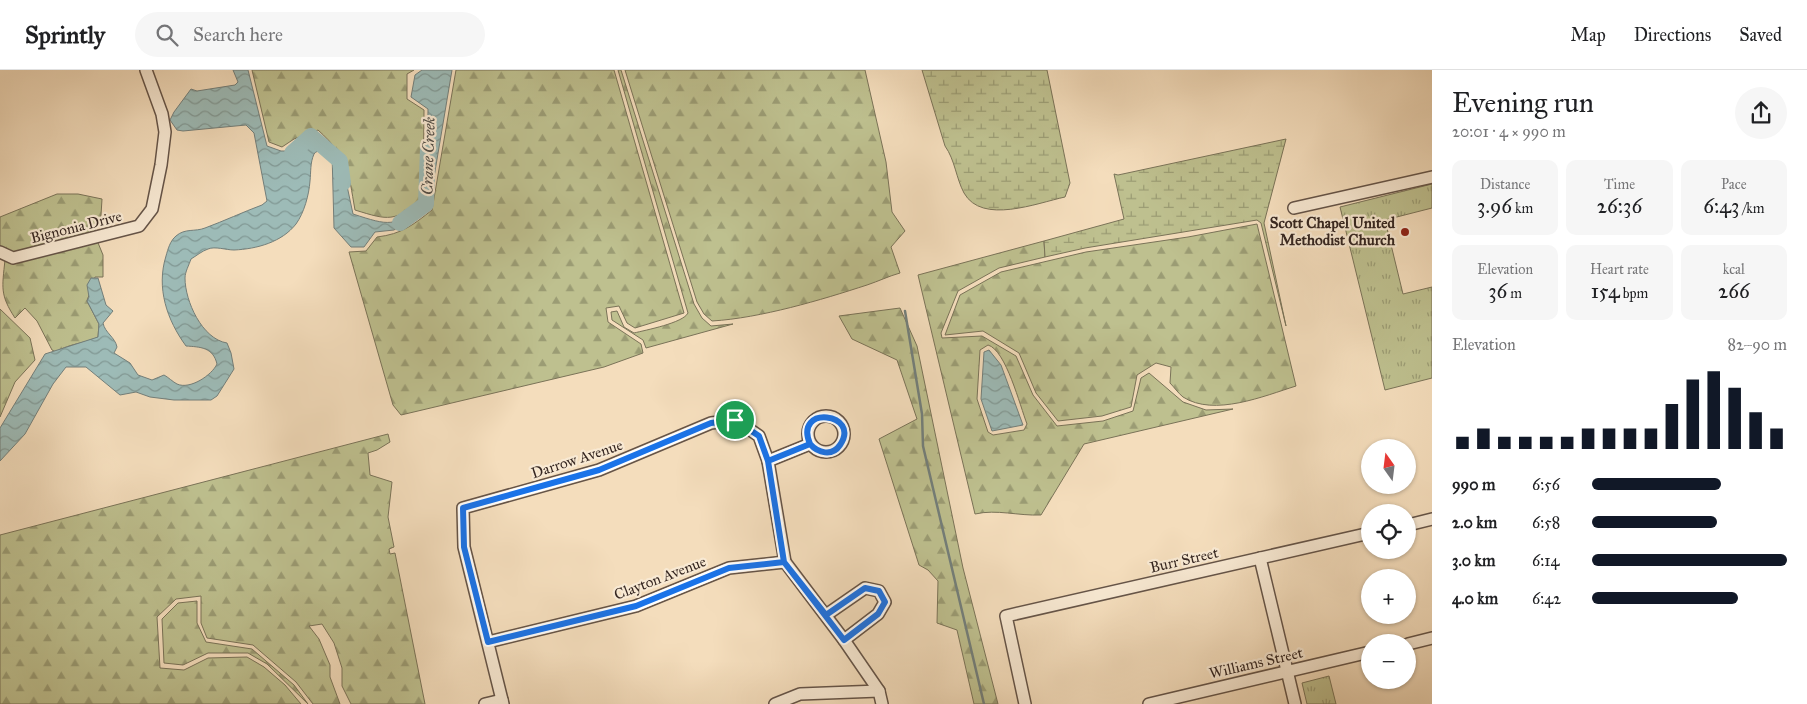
<!DOCTYPE html>
<html lang="en">
<head>
<meta charset="utf-8">
<style>
	body { margin:0; font-family:"IM FELL Great Primer",serif; background:#f6f6f6; color:#202124; height:100vh; display:flex; flex-direction:column; font-size:19px; white-space:nowrap }
	* { box-sizing:border-box; margin:0 }
	p { font-size:16px; color:#757577 }
	.icon { flex:none; width:28px; height:28px; fill:none; stroke:currentColor; stroke-width:2; stroke-linecap:round; stroke-linejoin:round }
	.map { position:relative; flex:1; overflow:hidden }
	.sheet { display:flex; flex-direction:column; background:#fff; width:375px }
	.sheet>* { flex:none }
	.needle { width:32px; rotate:346deg }
	.controls { position:absolute; left:1361px; top:369px; display:grid; gap:10px }
	.controls a { display:grid; place-items:center; width:55px; height:55px; border-radius:50%; background:#fff; box-shadow:0 1px 4px #0004; font-size:25px }
	.pin { position:absolute; display:grid; place-items:center; width:42px; height:42px; color:#fff; margin:-21px; border:2px solid #fff; border-radius:50%; box-shadow:0 1px 5px #0007 }
	.round { display:grid; place-items:center; flex:none; width:52px; height:52px; border-radius:26px; background:#f6f6f6 }
	.headline { display:flex; align-items:center; justify-content:space-between; height:85px; padding:0 20px }
	h1 { font-size:28px; font-weight:600; line-height:38px }
	.figures { display:grid; grid-template-columns:repeat(3,1fr); gap:8px; height:85px; padding:5px 20px }
	.figures div { display:grid; align-content:center; border-radius:10px; background:#f6f6f6; text-align:center }
	.figures b { font-size:21px; font-weight:600 }
	.figures small { font-size:14px; font-weight:400 }
	.figures p { font-size:14px }
	.chart { height:140px; padding:10px 20px }
	.chart p { display:flex; justify-content:space-between }
	.chart svg { width:100%; height:90px; margin-top:5px; stroke:#111827; stroke-width:6 }
	ul { padding:0 20px; list-style:none; font-size:16px }
	li { display:grid; grid-template-columns:80px 60px 1fr; align-items:center; height:38px }
	li i { height:12px; border-radius:6px; background:#111827 }
	header { display:flex; align-items:center; gap:30px; box-sizing:border-box; height:70px; padding:0 25px; background:#fff; border-bottom:1px solid #e0e0e0 }
	header strong { font-size:24px }
	nav { display:flex; gap:28px; margin-inline-start:auto; font-size:18px }
	.search { width:350px; height:45px; background:#f6f6f6; display:flex; align-items:center; gap:12px; box-sizing:border-box; padding:0 18px; border-radius:28px; color:#757577; font-size:19px }
	main { display:flex; flex:1; min-height:0 }
	.map>svg:first-child { display:block }
	.grass { fill:url(#grass-tufts); stroke:#7a7358 }
	.forest { fill:url(#forest-firs); stroke:#7a7358; fill-rule:evenodd }
	.wetland { fill:url(#wetland-marsh); stroke:#7a7358 }
	.water { fill:url(#water-waves); stroke:#737f7b }
	.lines { fill:none; stroke-linecap:round; stroke-linejoin:round }
	.stream { stroke:#737f7b; stroke-width:2.5 }
	.river { stroke:#9dbbb7; stroke-width:16 }
	.minor-casing { stroke:#655448; stroke-width:14 }
	.minor { stroke:#f8e9d3; stroke-width:11 }
	.route-casing { stroke:#fff; stroke-width:10 }
	.route { stroke:#1a73e8; stroke-width:6 }
	.poi-dot { fill:#8f2418; stroke:#f8e9d3; stroke-width:2 }
	.labels { text-anchor:middle; dominant-baseline:central; stroke-width:4.5; stroke-linejoin:round; paint-order:stroke }
	.poi-label { font-size:15px; font-weight:bold; fill:#352621; stroke:#f8e9d3; text-anchor:end }
	.street-label { font-size:15px; fill:#352621; stroke:#f8e9d3 }
	.water-label { font-size:16px; font-style:italic; fill:#4f4b46; stroke:#f8e9d3 }
</style>
</head>
<body>
<header>
<strong>Sprintly</strong>
<div class="search"><svg class="icon" aria-label="search" viewBox="0 0 24 24"><circle cx="10" cy="10" r="6"/><path d="M15 15l6 6"/></svg>Search here</div>
<nav><a>Map</a><a>Directions</a><a>Saved</a></nav>
</header>
<main>
<div class="map">
<svg width="1432" height="634" viewBox="0 0 1432 634">
	<defs>
		<pattern id="grass-tufts" width="24" height="20" patternUnits="userSpaceOnUse" patternTransform="scale(1.25)"><rect width="24" height="20" fill="#bec08f"/><path d="M3 7l-1-3M5 7V3M7 7l1-3M15 17l-1-3M17 17v-4M19 17l1-3" fill="none" stroke="#9b9c74"/></pattern>
		<pattern id="forest-firs" width="22" height="20" patternUnits="userSpaceOnUse" patternTransform="scale(1.25)"><rect width="22" height="20" fill="#bec08f"/><path d="M5 1l3.5 6h-7zM16 11l3.5 6h-7z" fill="#9b9c74"/></pattern>
		<pattern id="wetland-marsh" width="20" height="14" patternUnits="userSpaceOnUse" patternTransform="scale(1.25)"><rect width="20" height="14" fill="#bec08f"/><path d="M1 5h8M5 5V1M11 12h8M15 12V8" fill="none" stroke="#9b9c74"/></pattern>
		<pattern id="water-waves" width="16" height="10" patternUnits="userSpaceOnUse" patternTransform="scale(1.25)"><rect width="16" height="10" fill="#9dbbb7"/><path d="M0 5q4-4 8 0t8 0" fill="none" stroke="#819894"/></pattern>
	</defs>
	<rect width="100%" height="100%" fill="#f4ddbc"/>
	<filter id="stains"><feTurbulence type="fractalNoise" baseFrequency=".004" numOctaves="4"/><feColorMatrix values="0 0 0 0 .2 0 0 0 0 .09 0 0 0 0 .02 0 0 0 .5 -.17"/></filter>
	<radialGradient id="worn" r=".72"><stop offset=".6" stop-color="#630" stop-opacity="0"/><stop offset="1" stop-color="#630" stop-opacity=".3"/></radialGradient>
	<g class="grass">
		<polygon points="1432,114 1432,138 1385,150 1403,224 1432,217 1432,308 1385,320 1340,137"/>
		<polygon points="1329,606 1336,634 1307,634 1302,613"/>
	</g>
	<g class="forest">
		<path d="M252 0H414L407 4V29L424 40 423 131C393 151 390 151 355 140 348 101 349 88 318 60L294 69 282 77 269 72Z"/>
		<path d="M456 0H614L684 243 635 258 627 253 619 236 606 238 608 252 641 274 643 283 604 297 401 345 393 335 349 182 366 181 377 167C402 164 413 155 432 140Z"/>
		<path d="M618 0H621L694 234 702 248 711 256 733 254 646 278 643 270 612 250 611 242 617 241 624 257 634 263C646 260 683 253 688 243Z"/>
		<path d="M625 0H865L886 92 892 142 905 161 891 177 900 203C889 206 879 211 867 215 821 230 761 248 712 251L704 244 697 232Z"/>
		<path d="M57 124H78L102 129 101 145 94 163 103 185V207H95L87 231 99 254 98 267C84 274 70 273 56 282L52 280 37 251 25 238 15 248C0 225 2 218 5 190L0 186V147Z"/>
		<path d="M1257 154 1296 316C1264 326 1214 347 1183 327 1178 323 1174 317 1170 313L1171 297 1156 293 1137 305 1131 337 1102 346 1058 351 1036 323 1019 283 983 261 945 265 960 225 1001 202 1086 182 1188 167Z"/>
		<path d="M1044 171 1045 187 999 198 958 221 941 263 942 268 982 266 1016 286 1033 325 1057 356 1103 351 1133 341 1141 308 1149 303 1183 332 1206 340 1233 339 1084 374 1041 445C1018 446 997 439 975 444L918 205ZM988 275C1006 280 1020 336 1027 354L1024 360 993 365 988 362 977 329 980 280Z"/>
		<polygon points="900,238 917,276 963,498 998,634 974,634 957,560 937,553 938,511 928,500 919,495 879,369 917,349 897,290 852,269 839,246"/>
		<polygon points="0,239 30,268 35,290 15,312 0,347"/>
		<polygon points="388,364 390,372 377,380 368,383 370,405 392,412 388,447 394,477 389,479 390,484 395,483 425,634 351,634 342,616 342,598 334,573 322,554 309,556 319,569 330,595 330,607 340,634 313,634 296,612 253,575 207,568 201,553 201,526 176,529 157,547 160,598 184,600 208,588 247,587 264,597 285,615 301,634 0,634 0,465"/>
		<polygon points="197,531 197,553 206,572 252,579 294,615 308,634 267,594 248,583 208,583 183,595 164,593 162,549 178,533"/>
	</g>
	<g class="wetland">
		<path d="M922 0H1047L1070 113 1065 127C1037 133 982 155 964 123 956 108 955 90 945 76Z"/>
		<polygon points="1286,69 1264,153 1286,256 1261,153 1257,150 1085,178 1045,187 1044,171 1124,149 1114,104 1118,105"/>
	</g>
	<g class="water">
		<path d="M233 0H248L267 76 281 81H290L299 72 317 65 332 79 343 97 353 144C390 156 393 157 425 135L427 131 428 39 411 27 415 5 422 0H452L429 137 394 160 375 162 364 177H351L334 158 332 83C327 80 317 79 314 84 310 93 311 102 310 111 309 125 304 143 296 154 282 172 257 179 234 180 226 180 215 176 208 179 202 181 196 186 191 189 189 195 185 202 185 208 185 231 202 269 227 273L231 283 234 299 217 326 211 330H174L150 327 136 322 120 325 86 297H66L53 314 25 364 0 391V358L45 284 98 267 99 254 87 231 89 227 87 215 91 208H98L106 235 113 241 103 253C105 263 115 267 117 277L114 283 130 293 138 305 152 310 164 305C168 307 173 312 177 314 190 320 212 305 217 294 213 277 200 277 186 276 167 250 156 218 166 186 168 179 170 171 176 166 185 158 195 162 205 158 224 151 243 142 262 135L267 131 254 63 246 55 183 61 177 60 170 50 174 42 191 19 197 21 235 15 238 12Z"/>
		<polygon points="989,280 1001,295 1023,355 992,361 981,329 984,282"/>
	</g>
	<g class="lines">
		<polyline class="stream" points="905,241 922,344 923,376 984,634"/>
		<g class="river">
			<polyline points="292,83 311,66 340,91 343,113"/>
			<polyline points="400,153 426,134 428,78"/>
		</g>
		<g class="minor-casing">
			<g id="minor">
				<polyline points="1294,138 1432,107"/>
				<polyline points="0,182 13,188 139,156 152,139 161,95 165,62 162,44 146,0"/>
				<circle cx="826" cy="364" r="18"/>
				<polyline points="768,391 810,374"/>
				<polyline points="1408,455 1432,449"/>
				<polyline points="1260,488 1295,634"/>
				<polyline points="826,545 865,518 879,521 885,532 878,544 844,570"/>
				<polyline points="488,572 636,536 729,498 785,492"/>
				<polyline points="1408,574 1432,568"/>
				<polyline points="485,634 502,630"/>
				<polyline points="503,634 464,477 463,438 599,400 711,353 736,350 759,366 768,391 785,492 844,570 879,621 882,634"/>
				<polyline points="775,634 800,624 879,621"/>
				<polyline points="1025,634 1006,546 1370,463"/>
				<polyline points="1149,634 1370,582"/>
			</g>
		</g>
		<use href="#minor" class="minor"/>
	</g>
	<g class="lines">
		<g class="route-casing">
			<path id="route" d="M735 350 711 353 599 400 463 438 464 477 488 572 636 536 729 498 784 492 844 570 878 544 885 532 879 521 865 518 826 545 784 492 768 391 810 374C818 383 832 387 840 375 862 343 793 334 810 374L768 391 759 366 735 350"/>
		</g>
		<use href="#route" class="route"/>
	</g>
	<circle class="poi-dot" cx="1405" cy="162" r="5"/>
	<g class="labels">
		<g class="poi-label">
			<text x="1395" y="153">Scott Chapel United<tspan x="1395" dy="17">Methodist Church</tspan></text>
		</g>
		<g class="street-label">
			<text transform="translate(76 157) rotate(-14)">Bignonia Drive</text>
			<text transform="translate(577 389) rotate(-18)">Darrow Avenue</text>
			<text transform="translate(1184 490) rotate(-13)">Burr Street</text>
			<text transform="translate(660 508) rotate(-21)">Clayton Avenue</text>
			<text transform="translate(1256 593) rotate(-13)">Williams Street</text>
		</g>
		<g class="water-label">
			<text transform="translate(428 86) rotate(-88)">Crane Creek</text>
		</g>
	</g>
	<rect width="100%" height="100%" filter="url(#stains)"/>
	<rect width="100%" height="100%" fill="url(#worn)"/>
</svg>
<div class="controls">
<a><svg class="needle" viewBox="-14 -14 28 28"><path d="M0-13l5 13h-10z" fill="#e53935"/><path d="M0 13l5-13h-10z" fill="#757577"/></svg></a>
<a><svg class="icon" aria-label="locate" viewBox="0 0 24 24"><circle cx="12" cy="12" r="6"/><path d="M12 2v4M12 18v4M2 12h4M18 12h4"/></svg></a>
<a>+</a>
<a>−</a>
</div>
<div class="pin" style="left:735px;top:350px;background:#1e9e55"><svg class="icon" aria-label="arrive" viewBox="0 0 24 24"><path d="M6 21V4h12l-3 4 3 4H6"/></svg></div>
</div>
<section class="sheet">
<div class="headline"><div><h1>Evening run</h1><p>20:01 · 4 × 990 m</p></div><a class="round"><svg class="icon" aria-label="share" viewBox="0 0 24 24"><path d="M12 15V3M7 8l5-5 5 5M5 13v7h14v-7"/></svg></a></div>
<div class="figures">
<div><p>Distance</p><b>3.96<small> km</small></b></div>
<div><p>Time</p><b>26:36</b></div>
<div><p>Pace</p><b>6:43<small> /km</small></b></div>
</div>
<div class="figures">
<div><p>Elevation</p><b>36<small> m</small></b></div>
<div><p>Heart rate</p><b>154<small> bpm</small></b></div>
<div><p>kcal</p><b>266</b></div>
</div>
<div class="chart"><p><span>Elevation</span>82–90 m</p>
<svg viewBox="0 0 160 44" preserveAspectRatio="none"><path d="M5 44V38M15 44V34M25 44V38M35 44V38M45 44V38M55 44V38M65 44V34M75 44V34M85 44V34M95 44V34M105 44V22M115 44V10M125 44V6M135 44V14M145 44V26M155 44V34"/></svg>
</div>
<ul>
<li><b>990 m</b>6:56<i style="width:66%"></i></li>
<li><b>2.0 km</b>6:58<i style="width:64%"></i></li>
<li><b>3.0 km</b>6:14<i style="width:100%"></i></li>
<li><b>4.0 km</b>6:42<i style="width:75%"></i></li>
</ul>
</section>
</main>
</body>
</html>
